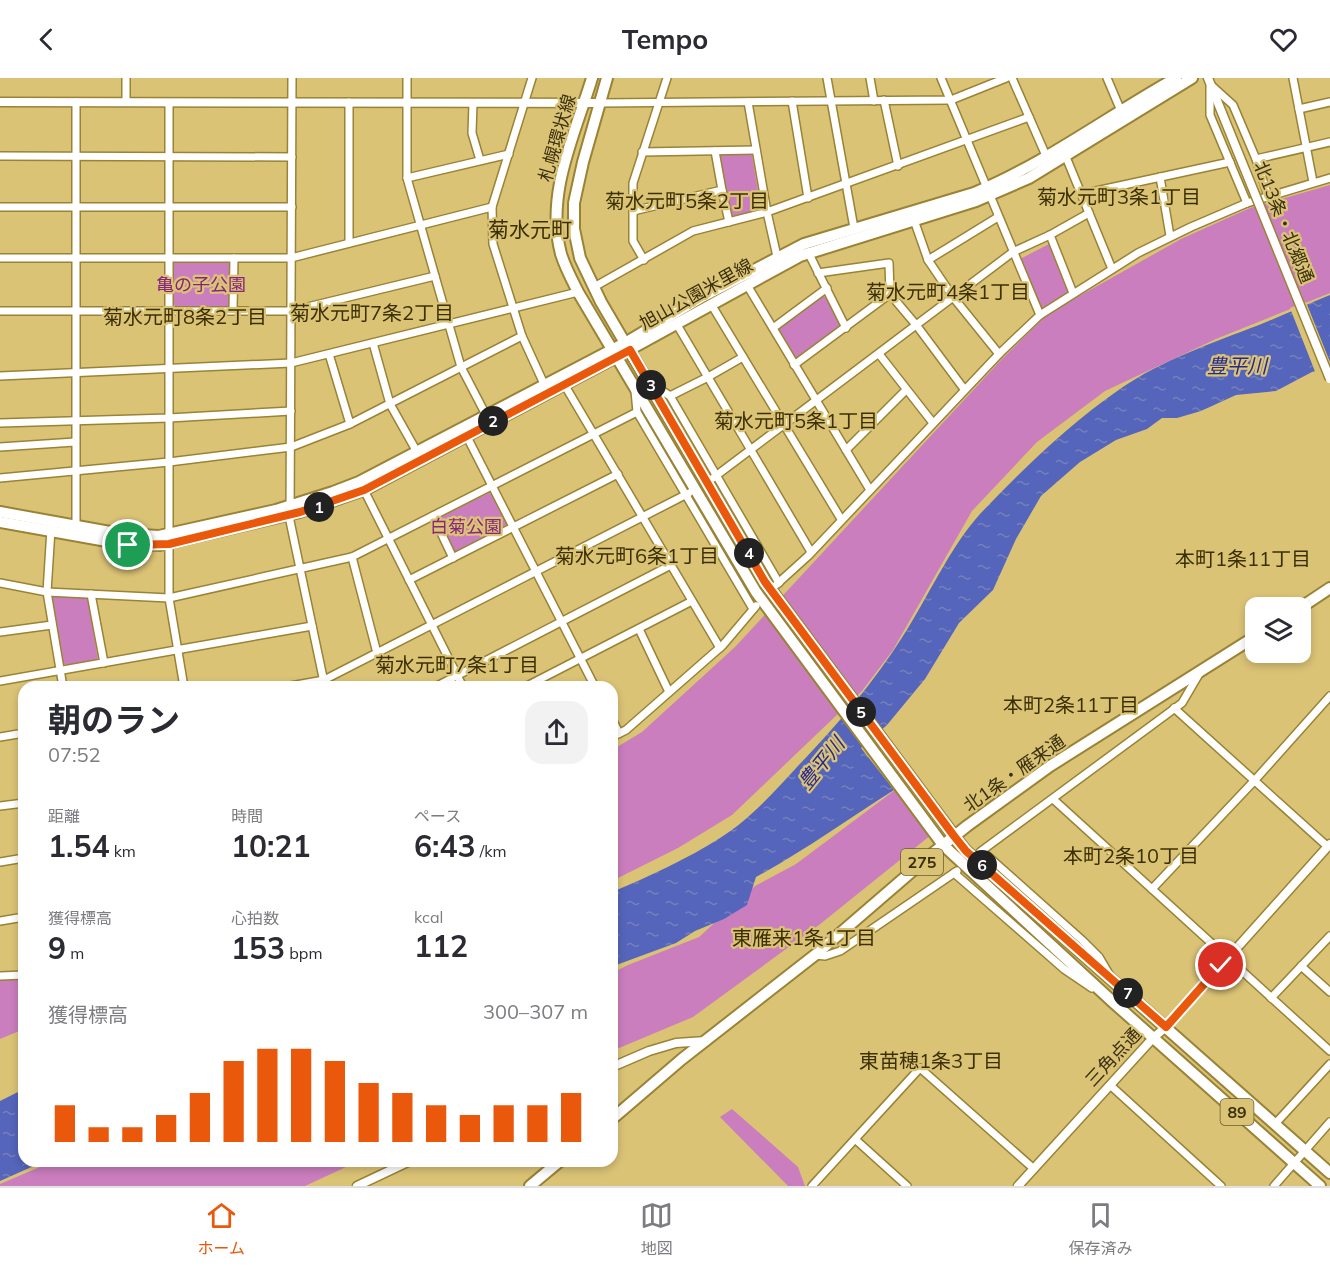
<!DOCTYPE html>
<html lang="ja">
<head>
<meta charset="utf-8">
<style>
	body { margin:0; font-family:Mulish,"Noto Sans JP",sans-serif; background:#f2f2f3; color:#2b2b33; height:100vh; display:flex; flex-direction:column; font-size:22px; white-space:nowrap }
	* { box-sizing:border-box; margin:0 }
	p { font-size:20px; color:#7c7c81 }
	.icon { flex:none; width:33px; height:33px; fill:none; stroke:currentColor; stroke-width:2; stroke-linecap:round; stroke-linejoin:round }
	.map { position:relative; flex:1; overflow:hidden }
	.details { position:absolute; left:18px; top:603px; width:600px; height:486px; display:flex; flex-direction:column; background:#fff; border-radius:18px; box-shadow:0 3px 9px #0003 }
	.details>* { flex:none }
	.buttons { position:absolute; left:1245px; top:519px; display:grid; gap:12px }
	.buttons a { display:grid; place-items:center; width:66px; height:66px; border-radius:12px; background:#fff; box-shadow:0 3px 9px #0003; font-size:30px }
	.pin { position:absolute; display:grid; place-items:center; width:51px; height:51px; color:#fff; margin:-26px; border:3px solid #fff; border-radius:50%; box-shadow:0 2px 6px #0007 }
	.km { position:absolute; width:30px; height:30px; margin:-15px; border-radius:50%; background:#222; color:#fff; font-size:16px; line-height:30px; text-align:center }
	.round { display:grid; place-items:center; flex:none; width:63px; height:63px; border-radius:18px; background:#f2f2f3 }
	.overview { display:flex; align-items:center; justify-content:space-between; height:102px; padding:0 30px }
	h1 { font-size:33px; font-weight:700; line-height:45px }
	.metrics { display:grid; grid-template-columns:repeat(3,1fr); gap:9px; height:102px; padding:6px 30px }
	.metrics div { display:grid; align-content:center }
	.metrics b { font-size:30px; font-weight:700 }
	.metrics small { font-size:16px; font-weight:400 }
	.metrics p { font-size:16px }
	.chart { height:168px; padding:12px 30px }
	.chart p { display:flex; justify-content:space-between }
	.chart svg { width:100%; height:108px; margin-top:6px; stroke:#ea580c; stroke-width:6 }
	header { display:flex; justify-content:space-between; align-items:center; height:78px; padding:0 30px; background:#fff; font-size:27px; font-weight:700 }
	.dock { display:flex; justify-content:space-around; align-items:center; height:84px; border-top:2px solid #e1e1e2; background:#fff; font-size:16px; color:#7c7c81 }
	.dock a { display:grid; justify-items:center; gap:3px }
	.dock .current { color:#ea580c }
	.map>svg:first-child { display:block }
	.park { fill:#cb7ebe }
	.water { fill:url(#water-ripples) }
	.pier { fill:#dbc376 }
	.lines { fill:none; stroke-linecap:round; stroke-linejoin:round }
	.minor-casing { stroke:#9a8335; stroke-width:10 }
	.tertiary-casing { stroke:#9a8335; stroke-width:11 }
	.primary-casing { stroke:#9a8335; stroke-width:14 }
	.trunk-casing { stroke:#9a8335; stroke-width:14 }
	.minor { stroke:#fff; stroke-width:7 }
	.tertiary { stroke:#fff; stroke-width:8 }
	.primary { stroke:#fff; stroke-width:10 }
	.trunk { stroke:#fff; stroke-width:10 }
	.tertiary-bridge-casing { stroke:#9a8335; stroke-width:11; stroke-linecap:butt }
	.tertiary-bridge { stroke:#fff; stroke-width:8 }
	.route-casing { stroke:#fff; stroke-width:12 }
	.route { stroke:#ea580c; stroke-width:8 }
	.labels { text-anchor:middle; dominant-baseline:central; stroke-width:4.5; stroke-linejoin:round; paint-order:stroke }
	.shield { fill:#dbc376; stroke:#6a5c2e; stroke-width:1.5 }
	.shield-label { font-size:16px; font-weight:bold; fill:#3a300f }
	.street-label { font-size:18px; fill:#3a300f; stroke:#dbc376 }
	.park-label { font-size:18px; fill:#87257c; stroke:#dbc376 }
	.neighbourhood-label { font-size:20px; fill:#3b2f03; stroke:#dbc376 }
	.water-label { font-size:20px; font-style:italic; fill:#25288f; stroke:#dbc376 }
	.quarter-label { font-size:21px; fill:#3b2f03; stroke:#dbc376 }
</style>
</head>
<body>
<header><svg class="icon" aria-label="back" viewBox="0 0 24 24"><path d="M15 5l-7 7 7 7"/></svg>Tempo<svg class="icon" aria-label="heart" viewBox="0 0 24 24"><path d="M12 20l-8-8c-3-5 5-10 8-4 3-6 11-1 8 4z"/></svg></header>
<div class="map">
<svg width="1330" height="1108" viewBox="0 0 1330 1108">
	<defs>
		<pattern id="water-ripples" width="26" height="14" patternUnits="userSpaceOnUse" patternTransform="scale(1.5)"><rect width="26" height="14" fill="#5565bb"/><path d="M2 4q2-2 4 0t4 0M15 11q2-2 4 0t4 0" fill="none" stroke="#7681ba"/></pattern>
	</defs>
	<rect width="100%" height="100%" fill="#dbc376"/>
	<g class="park">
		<polygon points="720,76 752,77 761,131 731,138 729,137 718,78"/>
		<polygon points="1330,107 1330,215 1216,261 1105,313 1037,364 972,433 893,572 862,613 732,737 678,770 612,803 612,672 642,654 735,569 1002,281 1049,235 1181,161 1250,130"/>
		<polygon points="1049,166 1070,215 1044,230 1042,230 1021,183 1022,180"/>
		<polygon points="175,184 228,184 230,186 230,227 228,229 175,228 173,225 173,186"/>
		<polygon points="823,218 825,219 841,245 840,249 798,281 795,280 779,253 780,249"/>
		<polygon points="489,415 493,416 508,445 507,448 457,474 454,473 439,442 440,439"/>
		<polygon points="54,518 85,520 88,522 98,582 66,587 63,585 52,521"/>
		<polygon points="895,712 931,757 819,847 693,939 612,973 612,895 628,887 699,859 755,808 796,786"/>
		<polygon points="24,901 24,951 0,961 0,902"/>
		<polygon points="732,1031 798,1089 805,1108 788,1108 720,1039"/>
		<polygon points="54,1083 359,1083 305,1108 0,1108 0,1106"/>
	</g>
	<g class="water">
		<path d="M1330 217V289L1312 294 1276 313 1236 317 1201 333 1177 340H1162L1147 351 1116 362 1080 384 1041 418 1016 461 993 512 959 545 925 601 887 647 861 670 894 712C848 741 804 773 756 799L747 827 724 841 695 853 676 865 619 886 612 891V814C648 799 687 781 720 760 750 741 773 715 797 689 836 648 873 606 903 558 927 521 950 469 980 436 1023 391 1068 347 1120 311 1162 282 1212 265 1259 247 1283 237 1306 227 1330 217Z"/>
		<polygon points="24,1011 24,1083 45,1083 0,1103 0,1023"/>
	</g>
	<polygon class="pier" points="1306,224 1330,284 1330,292 1316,296 1290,230"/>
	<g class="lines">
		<g class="minor-casing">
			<g id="minor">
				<polyline points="292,0 290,443 325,609"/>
				<polyline points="407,0 407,100 461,289 486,337"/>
				<polyline points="532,0 492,129 493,166 522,258 544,306"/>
				<polyline points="827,0 854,150"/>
				<polyline points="870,0 874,23"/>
				<polyline points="941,0 1040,237"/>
				<polyline points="1012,0 1047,80"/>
				<polyline points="1107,0 1121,33"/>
				<polyline points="1293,0 1313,104"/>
				<polyline points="1212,8 1233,27 1256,81 1268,118"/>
				<polyline points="1210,9 1210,37 1247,125"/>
				<polyline points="884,22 898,88"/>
				<polyline points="792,23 808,120"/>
				<polyline points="126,24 126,0"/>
				<polyline points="349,24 349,165"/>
				<polyline points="748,24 767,134 778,183"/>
				<polyline points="169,25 169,520 184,609"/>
				<polyline points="473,25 472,55 480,82"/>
				<polyline points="600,25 951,22 1006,0"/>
				<polyline points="1299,31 1330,24"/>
				<polyline points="642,74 756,72"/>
				<polyline points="0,78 292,79"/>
				<polyline points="1066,79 1112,191"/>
				<polyline points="1256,81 1330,64"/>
				<polyline points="1160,99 1170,158"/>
				<polyline points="407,100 509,76"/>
				<polyline points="722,112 729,144"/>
				<polyline points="1082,116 1230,84"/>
				<polyline points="0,129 292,129"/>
				<polyline points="633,133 722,112 715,73"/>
				<polyline points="914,142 928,182 953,219 999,276"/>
				<polyline points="1050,157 1073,215"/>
				<polyline points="808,174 846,250"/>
				<polyline points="0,180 291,180 492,129"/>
				<polyline points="644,182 633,163 633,105 667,0"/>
				<polyline points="928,182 998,139"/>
				<polyline points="818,195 889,185 890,216"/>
				<polyline points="747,207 870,412"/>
				<polyline points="594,209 693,153 767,134 1029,39"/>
				<polyline points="711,226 841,441"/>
				<polyline points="233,232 234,180"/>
				<polyline points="0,233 291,233 435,198"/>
				<polyline points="676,245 811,474"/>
				<polyline points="773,250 827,210"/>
				<polyline points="373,265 390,326 417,374"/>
				<polyline points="329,276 350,346"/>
				<polyline points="879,276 933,345"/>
				<polyline points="794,287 890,216 917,248 964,311"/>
				<polyline points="0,298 291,285 578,214"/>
				<polyline points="649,304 670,318 779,505"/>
				<polyline points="564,306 720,570"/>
				<polyline points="635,313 637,334 753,531"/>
				<polyline points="670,318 708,299 743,279"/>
				<polyline points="0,345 169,340 291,333"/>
				<polyline points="465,355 595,609"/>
				<polyline points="0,369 75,364"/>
				<polyline points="846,372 906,312"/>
				<polyline points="0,400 169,384 291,369 350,346 522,258"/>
				<polyline points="713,400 1013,174 1050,157 1089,135"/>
				<polyline points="364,412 463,609"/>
				<polyline points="433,438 453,480"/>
				<polyline points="76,448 76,24"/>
				<polyline points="51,451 47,514 63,609"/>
				<polyline points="352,479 377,575"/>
				<polyline points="409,502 618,396"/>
				<polyline points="0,505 47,514 169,520 352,479 637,334"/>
				<polyline points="776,507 808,478 999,276 1040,237 1138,175 1191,149 1247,125 1330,100"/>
				<polyline points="91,516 104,585"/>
				<polyline points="639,551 669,614"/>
				<polyline points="0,554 52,547"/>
				<polyline points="0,603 312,548"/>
				<polyline points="285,609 324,602 689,415"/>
				<polyline points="435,609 671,487"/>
				<polyline points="525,609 692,523"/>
				<polyline points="1174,630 1328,769"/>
				<polyline points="612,641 619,655"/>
				<polyline points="0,659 24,655"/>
				<polyline points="612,659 626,652 723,567 756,528"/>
				<polyline points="1053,721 1330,973"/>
				<polyline points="0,728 24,725"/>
				<polyline points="982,773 1082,862 1099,879 1109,896"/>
				<polyline points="980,774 1182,625 1199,596"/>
				<polyline points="0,784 24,780"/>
				<polyline points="954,795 1064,891 1092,910"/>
				<polyline points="1152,811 1255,702 1330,618"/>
				<polyline points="0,843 24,839"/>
				<polyline points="815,877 825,878 840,873 957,793"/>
				<polyline points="1301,888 1330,914"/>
				<polyline points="0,898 24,897"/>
				<polyline points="1271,920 1330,858"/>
				<polyline points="1110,1007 1221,1108"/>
				<polyline points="1275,1046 1330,986"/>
				<polyline points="856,1062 907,1108"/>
				<polyline points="812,1108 920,990 1034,1091"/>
				<polyline points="1274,1108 1330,1044"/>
			</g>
		</g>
		<g class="tertiary-casing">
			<g id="tertiary">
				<polyline points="1208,0 1222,35"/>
				<polyline points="0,24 600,25"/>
				<polyline points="612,989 649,973 676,965 706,963"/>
				<polyline points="357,1108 410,1083"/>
				<polyline points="1018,1108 1153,960 1166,949 1330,766"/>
			</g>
		</g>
		<g class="primary-casing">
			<g id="primary">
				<path d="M592 0C575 56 545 116 561 176 565 189 572 202 578 214L756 514 943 767 1114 925 1320 1108"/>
				<polyline points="607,0 583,84 574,125 574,151 580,180 601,224 765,504 954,758 966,773 1330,1095"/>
				<path d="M0 434 121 456 159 458 276 432 333 414 359 404 625 265 702 219 804 166 974 115C1046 85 1108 38 1176 0"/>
				<polyline points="0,444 118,465 160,467 300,434 364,412 616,279 800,178 976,123 1029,100 1192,0"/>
			</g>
		</g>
		<g class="trunk-casing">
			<g id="trunk">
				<polyline points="1300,530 1330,510"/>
				<polyline points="612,1041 682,981 815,877 932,776 967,748 1050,688 1256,558"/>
				<polyline points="530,1108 560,1083"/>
			</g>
		</g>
		<use href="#minor" class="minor"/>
		<use href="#tertiary" class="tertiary"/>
		<use href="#primary" class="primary"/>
		<use href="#trunk" class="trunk"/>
		<g class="tertiary-bridge-casing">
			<polyline id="tertiary-bridge" points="1222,35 1330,301"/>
		</g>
		<use href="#tertiary-bridge" class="tertiary-bridge"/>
	</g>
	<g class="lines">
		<g class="route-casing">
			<polyline id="route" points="128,467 169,466 300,434 364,412 630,272 765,504 954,758 966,773 1166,949 1221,887"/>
		</g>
		<use href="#route" class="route"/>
	</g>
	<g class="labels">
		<g class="shield">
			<rect x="901" y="771" width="42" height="26" rx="4.5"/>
			<rect x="1220.5" y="1021" width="33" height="26" rx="4.5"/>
		</g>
		<g class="shield-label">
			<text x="922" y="784">275</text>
			<text x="1237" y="1034">89</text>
		</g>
		<g class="street-label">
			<text transform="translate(557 60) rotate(-74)">札幌環状線</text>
			<text transform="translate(1284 144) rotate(68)">北13条・北郷通</text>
			<text transform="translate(696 216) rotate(-29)">旭山公園米里線</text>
			<text transform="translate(1014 695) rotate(-35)">北1条・雁来通</text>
			<text transform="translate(1113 979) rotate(-47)">三角点通</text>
		</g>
		<g class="park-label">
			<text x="201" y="206">亀の子公園</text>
			<text x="466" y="448">白菊公園</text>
		</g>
		<g class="neighbourhood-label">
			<text x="1119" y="118">菊水元町3条1丁目</text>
			<text x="687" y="122">菊水元町5条2丁目</text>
			<text x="948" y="213">菊水元町4条1丁目</text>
			<text x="372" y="234">菊水元町7条2丁目</text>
			<text x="185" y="238">菊水元町8条2丁目</text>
			<text x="796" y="342">菊水元町5条1丁目</text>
			<text x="637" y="477">菊水元町6条1丁目</text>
			<text x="1243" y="480">本町1条11丁目</text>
			<text x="457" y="586">菊水元町7条1丁目</text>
			<text x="1071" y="626">本町2条11丁目</text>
			<text x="1131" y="777">本町2条10丁目</text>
			<text x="804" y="859">東雁来1条1丁目</text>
			<text x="931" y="982">東苗穂1条3丁目</text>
		</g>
		<g class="water-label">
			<text x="1237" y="287">豊平川</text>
			<text transform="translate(821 685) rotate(-51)">豊平川</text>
		</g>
		<g class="quarter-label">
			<text x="530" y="151">菊水元町</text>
		</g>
	</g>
</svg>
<div class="buttons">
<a><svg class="icon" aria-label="layers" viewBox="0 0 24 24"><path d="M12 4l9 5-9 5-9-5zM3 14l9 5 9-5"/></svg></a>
</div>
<div class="pin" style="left:128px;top:467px;background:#1e9e55"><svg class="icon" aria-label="arrive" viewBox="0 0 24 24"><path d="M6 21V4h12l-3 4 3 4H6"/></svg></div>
<div class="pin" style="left:1221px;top:887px;background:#d93025"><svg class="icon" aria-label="check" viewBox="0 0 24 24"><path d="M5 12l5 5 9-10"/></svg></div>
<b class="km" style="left:319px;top:429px">1</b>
<b class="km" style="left:493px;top:343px">2</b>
<b class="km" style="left:651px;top:307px">3</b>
<b class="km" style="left:749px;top:475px">4</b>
<b class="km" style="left:861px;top:634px">5</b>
<b class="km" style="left:982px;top:787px">6</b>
<b class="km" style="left:1128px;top:915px">7</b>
<section class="details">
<div class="overview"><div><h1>朝のラン</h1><p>07:52</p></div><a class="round"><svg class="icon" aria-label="share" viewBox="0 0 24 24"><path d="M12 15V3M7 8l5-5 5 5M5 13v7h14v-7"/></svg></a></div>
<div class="metrics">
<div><p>距離</p><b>1.54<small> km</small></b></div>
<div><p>時間</p><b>10:21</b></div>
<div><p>ペース</p><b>6:43<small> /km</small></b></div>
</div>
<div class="metrics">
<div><p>獲得標高</p><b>9<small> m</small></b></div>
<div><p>心拍数</p><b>153<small> bpm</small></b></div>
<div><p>kcal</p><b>112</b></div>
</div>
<div class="chart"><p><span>獲得標高</span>300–307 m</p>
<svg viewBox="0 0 160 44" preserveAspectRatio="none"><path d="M5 44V29M15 44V38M25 44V38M35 44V33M45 44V24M55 44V11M65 44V6M75 44V6M85 44V11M95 44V20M105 44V24M115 44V29M125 44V33M135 44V29M145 44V29M155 44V24"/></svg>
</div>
</section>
</div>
<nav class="dock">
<a class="current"><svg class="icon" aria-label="home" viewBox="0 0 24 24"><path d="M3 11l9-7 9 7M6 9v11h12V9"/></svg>ホーム</a>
<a><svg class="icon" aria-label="map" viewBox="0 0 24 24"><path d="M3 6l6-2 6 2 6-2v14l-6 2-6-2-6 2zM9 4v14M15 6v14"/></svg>地図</a>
<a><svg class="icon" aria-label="saved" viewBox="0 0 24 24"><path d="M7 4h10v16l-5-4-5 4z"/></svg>保存済み</a>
</nav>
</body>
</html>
